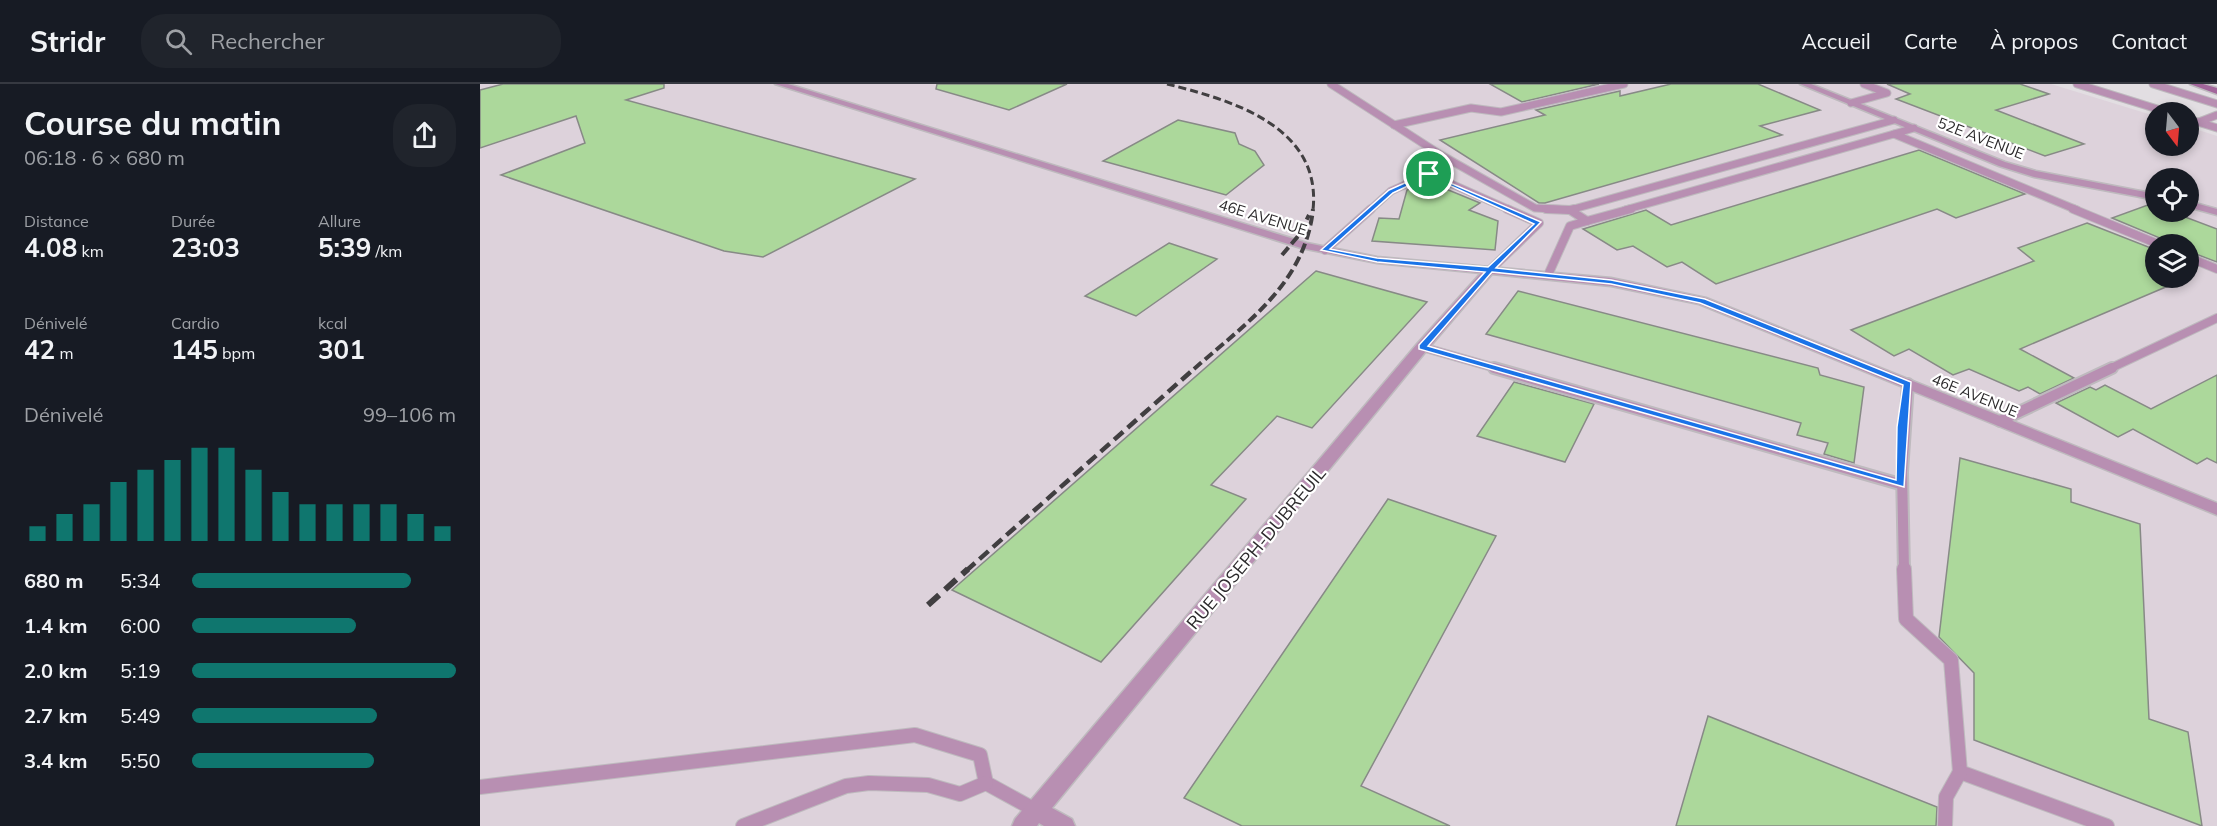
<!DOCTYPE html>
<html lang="fr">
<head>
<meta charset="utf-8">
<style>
	body { margin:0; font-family:Mulish,sans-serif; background:#20242c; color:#f1f3f6; height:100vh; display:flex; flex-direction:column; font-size:22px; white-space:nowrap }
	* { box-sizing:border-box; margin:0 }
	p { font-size:20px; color:#9ea1a6 }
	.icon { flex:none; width:33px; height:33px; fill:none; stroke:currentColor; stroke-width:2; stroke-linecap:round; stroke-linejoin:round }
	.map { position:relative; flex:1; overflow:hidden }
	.side { display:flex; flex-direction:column; background:#171b24; width:480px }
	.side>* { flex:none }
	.needle { width:39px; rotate:164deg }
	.buttons { position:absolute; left:1665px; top:18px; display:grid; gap:12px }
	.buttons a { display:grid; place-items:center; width:54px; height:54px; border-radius:50%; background:#171b24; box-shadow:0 3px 9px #0003; font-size:30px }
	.pin { position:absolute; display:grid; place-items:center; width:51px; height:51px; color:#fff; margin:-26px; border:3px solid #fff; border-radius:50%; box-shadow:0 2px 6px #0007 }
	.round { display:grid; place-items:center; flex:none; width:63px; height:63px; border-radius:24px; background:#20242c }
	.summary { display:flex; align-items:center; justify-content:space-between; height:102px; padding:0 24px }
	h1 { font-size:33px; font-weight:700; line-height:45px }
	.figures { display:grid; grid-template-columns:repeat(3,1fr); gap:9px; height:102px; padding:6px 24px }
	.figures div { display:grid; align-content:center }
	.figures b { font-size:26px; font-weight:700 }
	.figures small { font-size:16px; font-weight:400 }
	.figures p { font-size:16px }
	.chart { height:168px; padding:12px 24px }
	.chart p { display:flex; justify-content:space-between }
	.chart svg { width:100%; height:108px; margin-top:6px; stroke:#0f766e; stroke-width:6 }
	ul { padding:0 24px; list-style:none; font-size:20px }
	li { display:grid; grid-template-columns:96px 72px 1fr; align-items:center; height:45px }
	li i { height:15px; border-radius:8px; background:#0f766e }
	header { display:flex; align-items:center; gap:36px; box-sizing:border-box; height:84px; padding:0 30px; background:#171b24; border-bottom:2px solid #363941 }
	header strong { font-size:28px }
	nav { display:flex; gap:33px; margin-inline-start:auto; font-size:21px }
	.search { width:420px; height:54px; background:#20242c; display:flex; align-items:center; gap:15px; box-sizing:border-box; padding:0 21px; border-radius:24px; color:#9ea1a6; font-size:22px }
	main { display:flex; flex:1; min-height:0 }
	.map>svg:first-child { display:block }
	.built { fill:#ddd2db; fill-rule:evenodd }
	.building { fill:#acd89b; stroke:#878a86; stroke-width:1.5 }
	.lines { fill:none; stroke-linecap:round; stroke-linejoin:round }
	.lane-far3-casing { stroke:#bebabe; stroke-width:9 }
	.lane-far2-casing { stroke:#bebabe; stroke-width:10 }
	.lane-far1-casing { stroke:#bebabe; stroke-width:14 }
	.lane-casing { stroke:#bebabe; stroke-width:16 }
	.street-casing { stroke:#bebabe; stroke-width:3 }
	.secondary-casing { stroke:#bebabe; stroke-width:3 }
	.lane-far3 { stroke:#b88fb2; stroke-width:7 }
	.lane-far2 { stroke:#b88fb2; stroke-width:8 }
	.lane-far1 { stroke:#b88fb2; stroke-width:10 }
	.lane { stroke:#b88fb2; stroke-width:14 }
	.street { fill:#b88fb2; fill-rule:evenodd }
	.secondary { fill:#a2669b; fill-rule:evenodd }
	.rail-far3 { stroke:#413f41; stroke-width:3; stroke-dasharray:8 4; stroke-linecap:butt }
	.rail-far2 { stroke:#413f41; stroke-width:4; stroke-dasharray:10 4.5; stroke-linecap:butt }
	.rail-far1 { stroke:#413f41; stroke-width:4.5; stroke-dasharray:12 6; stroke-linecap:butt }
	.rail { stroke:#413f41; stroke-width:6; stroke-dasharray:15 8; stroke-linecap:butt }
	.route { fill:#1a73e8; stroke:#fff; stroke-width:1.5; fill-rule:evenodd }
	.labels { text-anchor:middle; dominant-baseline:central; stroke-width:4.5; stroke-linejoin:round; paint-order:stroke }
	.far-street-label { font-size:15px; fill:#2c2a2c; stroke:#fff }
	.street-label { font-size:18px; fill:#2c2a2c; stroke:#fff }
</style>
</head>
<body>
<header>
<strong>Stridr</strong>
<div class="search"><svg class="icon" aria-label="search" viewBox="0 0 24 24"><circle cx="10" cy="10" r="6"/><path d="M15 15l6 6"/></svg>Rechercher</div>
<nav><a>Accueil</a><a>Carte</a><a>À propos</a><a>Contact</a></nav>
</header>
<main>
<section class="side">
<div class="summary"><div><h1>Course du matin</h1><p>06:18 · 6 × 680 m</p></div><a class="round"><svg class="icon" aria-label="share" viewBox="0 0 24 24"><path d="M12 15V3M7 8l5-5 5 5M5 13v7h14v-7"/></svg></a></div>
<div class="figures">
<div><p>Distance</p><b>4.08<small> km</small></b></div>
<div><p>Durée</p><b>23:03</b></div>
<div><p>Allure</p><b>5:39<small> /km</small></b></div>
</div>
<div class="figures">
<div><p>Dénivelé</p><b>42<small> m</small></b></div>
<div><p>Cardio</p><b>145<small> bpm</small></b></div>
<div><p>kcal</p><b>301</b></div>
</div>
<div class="chart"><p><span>Dénivelé</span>99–106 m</p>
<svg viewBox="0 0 160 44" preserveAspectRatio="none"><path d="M5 44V38M15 44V33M25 44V29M35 44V20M45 44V15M55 44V11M65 44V6M75 44V6M85 44V15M95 44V24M105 44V29M115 44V29M125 44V29M135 44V29M145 44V33M155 44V38"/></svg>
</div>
<ul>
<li><b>680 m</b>5:34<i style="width:83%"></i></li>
<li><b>1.4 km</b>6:00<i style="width:62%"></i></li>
<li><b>2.0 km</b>5:19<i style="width:100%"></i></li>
<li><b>2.7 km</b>5:49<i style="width:70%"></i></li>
<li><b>3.4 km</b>5:50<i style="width:69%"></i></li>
</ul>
</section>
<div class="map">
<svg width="1737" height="742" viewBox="0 0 1737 742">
	<rect width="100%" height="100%" fill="#e2dee2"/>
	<path class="built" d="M0 0H1571L1675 32 1676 62H1708L1709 43 1737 52V742H0ZM1676 94H1708V128H1676ZM1676 160H1708V194H1676Z"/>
	<g class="building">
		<polygon points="23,0 184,0 184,4 146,16 435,95 283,173 244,167 21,91 105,59 96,32 0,64 0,6"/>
		<polygon points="457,0 587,0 529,26 456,5"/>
		<polygon points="1010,0 1119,0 1042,18"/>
		<polygon points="1191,0 1278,0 1340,26 1280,42 1302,51 1065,119 1059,119 960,56 1065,31 1056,26 1140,7 1140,12"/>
		<polygon points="1407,0 1540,0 1569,10 1516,26 1604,60 1565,72 1416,15 1430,10"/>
		<polygon points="698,36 755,49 759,60 775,67 784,81 746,111 623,77"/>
		<polygon points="1439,66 1545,110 1476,134 1457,125 1236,200 1202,178 1187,183 1153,162 1137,166 1103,145 1166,126 1191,141"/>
		<polygon points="934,103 966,105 1000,119 989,126 1018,137 1015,166 892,157 899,134 919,135 927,106"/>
		<polygon points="1676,118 1676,128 1692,128 1737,145 1737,178 1708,167 1708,160 1684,160 1680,154 1632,134"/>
		<polygon points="1607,139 1676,166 1676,194 1707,194 1540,265 1594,294 1560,310 1548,303 1539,307 1489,285 1473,291 1429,265 1414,272 1371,246 1554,177 1538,164"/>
		<polygon points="689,159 737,175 656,232 605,212"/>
		<polygon points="836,187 947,218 832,344 797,332 731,401 766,415 621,578 472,506"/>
		<polygon points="1038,207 1338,284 1340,291 1384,303 1374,379 1344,370 1348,359 1317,351 1321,339 1006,250"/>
		<polygon points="1737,291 1737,379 1727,374 1717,380 1653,345 1638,353 1576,319 1610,303 1616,306 1625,301 1671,325"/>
		<polygon points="1034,298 1114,320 1085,378 997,352"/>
		<polygon points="1480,374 1591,405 1591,418 1660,440 1669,635 1708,648 1722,742 1494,656 1494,589 1459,553"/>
		<polygon points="908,415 1016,452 881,702 970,742 762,742 704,714"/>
		<polygon points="1228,632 1457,723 1456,742 1196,742"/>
	</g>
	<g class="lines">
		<g class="lane-far3-casing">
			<g id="lane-far3">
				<polyline points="851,0 961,71 1055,124 1090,126"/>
				<polyline points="1597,0 1687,28"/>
				<polyline points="1673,0 1737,20"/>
				<polyline points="1371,19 1407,9 1384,0"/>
				<polyline points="1708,35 1737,44"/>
				<polyline points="1719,38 1737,31"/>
				<polyline points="914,41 991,24 1021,28 1144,0"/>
				<polyline points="1434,44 1414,50 1597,126"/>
				<polyline points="890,126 911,107 949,90 1030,126"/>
				<polyline points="1090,126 1414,36"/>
				<polyline points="1145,126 1414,50"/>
			</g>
		</g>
		<g class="lane-far2-casing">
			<g id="lane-far2">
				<polyline points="1066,125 1090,126"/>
				<polyline points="1095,125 1090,126 1107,137 1151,125"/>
				<polyline points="1593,125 1678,160"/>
				<polyline points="845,166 891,125"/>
				<polyline points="1708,173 1737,185"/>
				<polyline points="1010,186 1059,139 1027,125"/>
				<polyline points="1068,191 1090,142 1107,137"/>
				<polyline points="942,263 1019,285"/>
				<polyline points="1629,285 1737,234"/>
			</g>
		</g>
		<g class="lane-far1-casing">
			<g id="lane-far1">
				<polyline points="1014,284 1420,400"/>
				<polyline points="1520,337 1632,284"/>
				<polyline points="1424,487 1422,388 1428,300"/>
			</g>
		</g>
		<g class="lane-casing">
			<g id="lane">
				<polyline points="1424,485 1426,535 1471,576 1480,688 1627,742"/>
				<polyline points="0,703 435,651 500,671 506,699 557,727"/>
				<polyline points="263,742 366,702 389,699 448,701 480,710 506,699"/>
				<polyline points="1465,742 1466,713 1480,688"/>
			</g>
		</g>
		<g class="street-casing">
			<g id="street">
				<polygon points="295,0 308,0 827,159 897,173 1131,194 1226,214 1737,419 1737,431 1219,220 1131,202 1012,190 947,266 572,724 592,735 595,742 564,742 559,739 557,742 532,742 535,735 937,260 1001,189 897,179 821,164"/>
				<polygon points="1320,0 1331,0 1525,78 1556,87 1676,110 1676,116 1554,93 1519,82"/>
				<polygon points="1708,117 1737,125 1737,131 1708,123"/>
			</g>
		</g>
		<g class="secondary-casing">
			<polygon id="secondary" points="1710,0 1723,0 1737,4 1737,10"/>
		</g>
		<use href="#lane-far3" class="lane-far3"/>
		<use href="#lane-far2" class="lane-far2"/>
		<use href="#lane-far1" class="lane-far1"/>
		<use href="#lane" class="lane"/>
		<use href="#street" class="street"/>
		<use href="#secondary" class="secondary"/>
		<path class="rail-far3" d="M687 0C751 16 842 42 833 126"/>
		<g class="rail-far2">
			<polyline points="802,171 819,151 829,131"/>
			<path d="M714 285C766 239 825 200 833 125"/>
		</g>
		<polyline class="rail-far1" points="486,487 715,284"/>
		<polyline class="rail" points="448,521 488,485"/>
	</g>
	<path class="route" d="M947 89 1061 138 1016 184 1131 196 1225 215 1431 298 1424 403 939 265V261L1005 188 897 178 841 166 909 106ZM949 92 1054 140 1008 183 897 174 850 165 913 109ZM1012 188 1131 200 1220 219 1423 301 1417 343 1416 396 948 262Z"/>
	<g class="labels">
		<g class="far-street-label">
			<text transform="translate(1501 54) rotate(21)">52E AVENUE</text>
			<text transform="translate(783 133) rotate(17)">46E AVENUE</text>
			<text transform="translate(1495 311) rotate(22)">46E AVENUE</text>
		</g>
		<g class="street-label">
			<text transform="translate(776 464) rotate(-50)">RUE JOSEPH-DUBREUIL</text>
		</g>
	</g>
</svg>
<div class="buttons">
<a><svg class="needle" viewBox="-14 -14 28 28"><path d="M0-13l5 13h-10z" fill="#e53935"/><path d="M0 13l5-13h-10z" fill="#9ea1a6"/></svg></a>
<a><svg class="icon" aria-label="locate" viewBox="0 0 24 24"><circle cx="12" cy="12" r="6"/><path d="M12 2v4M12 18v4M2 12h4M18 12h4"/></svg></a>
<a><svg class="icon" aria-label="layers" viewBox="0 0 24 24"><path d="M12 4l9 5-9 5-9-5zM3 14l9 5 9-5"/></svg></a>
</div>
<div class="pin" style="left:949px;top:90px;background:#1e9e55"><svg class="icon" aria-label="arrive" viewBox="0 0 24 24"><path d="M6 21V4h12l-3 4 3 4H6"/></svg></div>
</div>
</main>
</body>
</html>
